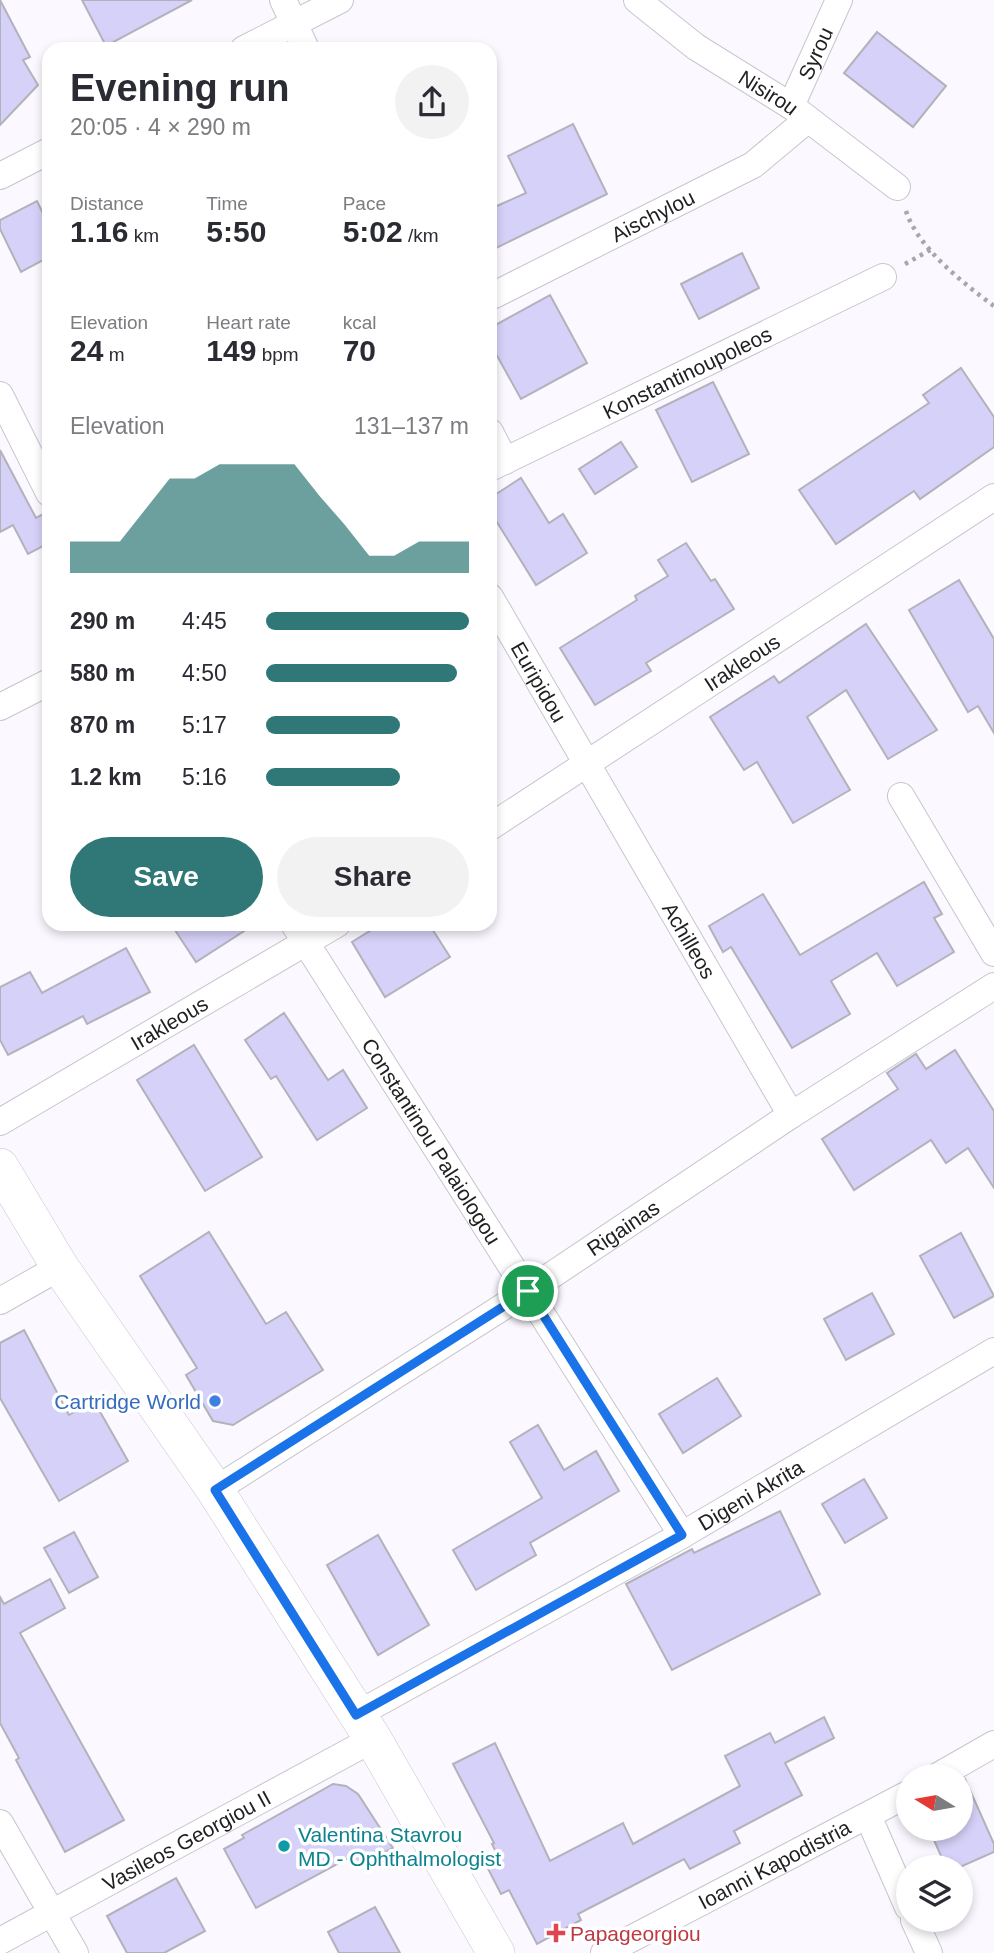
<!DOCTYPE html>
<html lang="en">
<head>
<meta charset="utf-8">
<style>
	body { margin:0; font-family:Helvetica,sans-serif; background:#f2f2f3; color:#2b2b33; height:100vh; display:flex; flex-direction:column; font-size:26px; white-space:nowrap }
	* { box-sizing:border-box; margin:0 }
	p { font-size:23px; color:#7c7c81 }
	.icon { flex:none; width:38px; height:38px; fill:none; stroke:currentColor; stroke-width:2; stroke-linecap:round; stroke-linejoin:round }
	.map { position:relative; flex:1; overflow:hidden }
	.details { position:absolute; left:42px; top:42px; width:455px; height:889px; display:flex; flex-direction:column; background:#fff; border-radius:21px; box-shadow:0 4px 10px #0003 }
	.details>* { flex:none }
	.needle { width:46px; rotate:281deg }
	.tools { position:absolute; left:896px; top:1764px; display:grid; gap:14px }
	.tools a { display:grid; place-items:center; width:77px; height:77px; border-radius:50%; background:#fff; box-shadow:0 4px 10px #0003; font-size:35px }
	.pin { position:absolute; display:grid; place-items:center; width:60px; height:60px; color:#fff; margin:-30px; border:4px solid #fff; border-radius:50%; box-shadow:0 2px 7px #0007 }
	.round { display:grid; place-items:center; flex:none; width:74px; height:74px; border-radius:37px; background:#f2f2f3 }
	.head { display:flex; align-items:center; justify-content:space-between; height:119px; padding:0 28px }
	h1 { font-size:38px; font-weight:800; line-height:52px }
	.metrics { display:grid; grid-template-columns:repeat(3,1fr); gap:10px; height:119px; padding:7px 28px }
	.metrics div { display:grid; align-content:center }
	.metrics b { font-size:30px; font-weight:800 }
	.metrics small { font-size:19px; font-weight:400 }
	.metrics p { font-size:19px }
	.chart { height:196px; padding:14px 28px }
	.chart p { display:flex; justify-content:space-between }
	.chart svg { width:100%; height:126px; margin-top:7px; fill:#2f7877; opacity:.7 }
	.primary-button { display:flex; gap:14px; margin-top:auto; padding:14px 28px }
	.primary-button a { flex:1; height:80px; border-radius:42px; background:#2f7877; color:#fff; font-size:28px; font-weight:800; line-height:80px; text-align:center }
	.primary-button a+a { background:#f2f2f3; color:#2b2b33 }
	ul { padding:0 28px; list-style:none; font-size:23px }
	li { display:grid; grid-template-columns:112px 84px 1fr; align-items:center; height:52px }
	li i { height:18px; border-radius:9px; background:#2f7877 }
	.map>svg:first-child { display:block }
	.building { fill:#d6d1f8; stroke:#b3b2ba; stroke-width:2 }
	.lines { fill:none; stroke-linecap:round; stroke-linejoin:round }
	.street-casing { stroke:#c8c5cd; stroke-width:28 }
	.secondary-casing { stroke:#c8c5cd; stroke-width:38 }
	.path { stroke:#a8a6ac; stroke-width:4.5; stroke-dasharray:3.5 5; stroke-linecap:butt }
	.street { stroke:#fff; stroke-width:26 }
	.secondary { stroke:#fff; stroke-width:37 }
	.route-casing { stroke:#fff; stroke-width:14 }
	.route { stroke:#1a73e8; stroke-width:9 }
	.shop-dot { fill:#3f7fe0; stroke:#fff; stroke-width:2.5 }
	.culture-dot { fill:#0f9aa8; stroke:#fff; stroke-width:2.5 }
	.health-dot { fill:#e0444e; stroke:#fff; stroke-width:2.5 }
	.labels { text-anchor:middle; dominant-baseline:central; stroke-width:7; stroke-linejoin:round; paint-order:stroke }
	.street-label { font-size:21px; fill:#1f1e21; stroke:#fff }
	.shop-label { font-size:21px; fill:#366cbe; stroke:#fff; text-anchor:end }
	.culture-label { font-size:21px; fill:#0d838f; stroke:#fff; text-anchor:start }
	.health-label { font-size:21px; fill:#be3a42; stroke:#fff; text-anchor:start }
</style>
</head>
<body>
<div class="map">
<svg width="994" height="1953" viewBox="0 0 994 1953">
	<rect width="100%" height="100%" fill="#fbf8ff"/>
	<g class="building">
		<polygon points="0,0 30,57 23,60 38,85 0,125"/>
		<polygon points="82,0 192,0 106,46"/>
		<polygon points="877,32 946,86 913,127 844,73"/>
		<polygon points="573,124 607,194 490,251 490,209 526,193 508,156"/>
		<polygon points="37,201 49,226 49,257 21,272 0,229 0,220"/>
		<polygon points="742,253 759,288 699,319 681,284"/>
		<polygon points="550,295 587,363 521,399 490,343 490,328"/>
		<polygon points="961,368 994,417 994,447 920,499 914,491 836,544 799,490 929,403 923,395"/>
		<polygon points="713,382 749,454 692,482 656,410"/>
		<polygon points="621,442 637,467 595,494 579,469"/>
		<polygon points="0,450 36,518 49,511 49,543 28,554 13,525 0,532"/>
		<polygon points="521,478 549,523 563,514 587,553 536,585 490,511 490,498"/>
		<polygon points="686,543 711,581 715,579 734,609 646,663 651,671 595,705 560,648 637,600 635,596 668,576 658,560"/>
		<polygon points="959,580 994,639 994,733 978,706 968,712 909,610"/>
		<polygon points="866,624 937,730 888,759 846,690 807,717 850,790 793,823 757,762 744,770 710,717 774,676 779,683"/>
		<polygon points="924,882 942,914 934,918 954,952 897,986 877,953 831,981 850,1014 792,1048 731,947 723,952 709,926 763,894 800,955"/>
		<polygon points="171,924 255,924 196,962"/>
		<polygon points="381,924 429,924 450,957 385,997 352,942"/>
		<polygon points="126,948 150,992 87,1024 83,1016 8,1055 0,1040 0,987 30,972 42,993"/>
		<polygon points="284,1013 328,1080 343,1070 367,1108 317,1140 276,1076 271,1079 245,1040"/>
		<polygon points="194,1045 262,1157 205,1191 137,1080"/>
		<polygon points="955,1050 994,1111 994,1188 968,1148 946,1163 931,1140 854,1190 822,1139 898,1089 887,1073 916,1054 926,1069"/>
		<polygon points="209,1232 266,1324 286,1312 323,1370 233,1425 213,1421 186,1375 197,1368 140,1276"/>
		<polygon points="961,1233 994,1296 954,1318 920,1256"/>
		<polygon points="872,1293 894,1334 846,1360 824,1319"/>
		<polygon points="24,1330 69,1415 94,1401 128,1461 59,1501 0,1398 0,1343"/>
		<polygon points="717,1378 741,1416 683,1453 659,1414"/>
		<polygon points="538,1425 564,1470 596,1451 619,1491 530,1543 536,1555 476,1590 453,1550 542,1498 510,1442"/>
		<polygon points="864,1479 887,1518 845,1543 822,1504"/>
		<polygon points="780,1511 820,1594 672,1670 626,1584 692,1549 694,1553"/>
		<polygon points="74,1532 98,1577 69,1593 44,1548"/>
		<polygon points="378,1535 429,1625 378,1655 327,1565"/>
		<polygon points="50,1579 65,1608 20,1633 124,1820 65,1852 16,1760 19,1758 0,1723 0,1597 4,1604"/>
		<polygon points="824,1717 834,1738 785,1763 802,1795 734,1831 740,1843 690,1869 684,1859 578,1914 581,1920 537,1944 509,1890 501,1894 483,1859 496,1852 492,1844 494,1843 453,1764 495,1743 550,1861 623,1823 633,1844 740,1786 725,1756 770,1733 775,1743"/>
		<polygon points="965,1779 994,1844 994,1852 960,1867 946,1867 929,1829 961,1829 961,1781"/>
		<polygon points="333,1784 346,1786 358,1794 393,1848 355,1867 350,1857 256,1908 224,1849 244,1838 242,1835"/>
		<polygon points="176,1878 205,1931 164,1953 127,1953 107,1916"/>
		<polygon points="375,1907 400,1953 339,1953 328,1932"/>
	</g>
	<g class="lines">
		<g class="street-casing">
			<g id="street">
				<polyline points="283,0 306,49"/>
				<path id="s1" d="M637 0 696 47 791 106 897 187"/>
				<polyline points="244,49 340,0"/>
				<path id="s2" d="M791 106 839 0"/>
				<polyline points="0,176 49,151"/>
				<path id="s3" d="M490 297 753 165 807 120"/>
				<polyline points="0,395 49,493"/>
				<polyline points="490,432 505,461"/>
				<path id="s4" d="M490 468 883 277"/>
				<path id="s5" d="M490 597 791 1115"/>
				<polyline points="0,707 49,682"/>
				<polyline points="901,796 994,953"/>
				<path id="s6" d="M490 827 994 497"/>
				<path id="s7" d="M294 924 682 1535"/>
				<path id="s8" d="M0 1122 337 924"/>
				<polyline points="0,1301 60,1267"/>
				<path id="s9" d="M215 1490 528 1291 791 1115 994 986"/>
				<path id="s10" d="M356 1715 682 1535 994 1351"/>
				<polyline points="938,1776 994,1744"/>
				<polyline points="868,1816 908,1907"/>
				<polyline points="0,1823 75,1953"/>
				<polyline points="914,1920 929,1953"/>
				<path id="s11" d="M0 1941 373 1739"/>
				<path id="s12" d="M604 1953 908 1794"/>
			</g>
		</g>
		<g class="secondary-casing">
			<polyline id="secondary" points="0,1167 60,1267 215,1490 373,1739 496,1953"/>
		</g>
		<g class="path">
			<path d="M906 211C918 248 963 283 994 306"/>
			<polyline points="905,264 932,249"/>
		</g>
		<use href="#street" class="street"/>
		<use href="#secondary" class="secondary"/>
	</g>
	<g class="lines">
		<g class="route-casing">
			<polygon id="route" points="528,1291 682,1535 356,1715 215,1490"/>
		</g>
		<use href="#route" class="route"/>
	</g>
	<circle class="shop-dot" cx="215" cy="1401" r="7"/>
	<circle class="culture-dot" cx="284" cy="1846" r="7"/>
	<path class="health-dot" d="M552.5 1922.5h7v7h7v7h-7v7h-7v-7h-7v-7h7z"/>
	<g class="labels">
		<g class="street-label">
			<text stroke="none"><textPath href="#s2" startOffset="58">Syrou</textPath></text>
			<text stroke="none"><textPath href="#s1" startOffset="161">Nisirou</textPath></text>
			<text stroke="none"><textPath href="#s3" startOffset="182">Aischylou</textPath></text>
			<text stroke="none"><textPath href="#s4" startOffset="219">Konstantinoupoleos</textPath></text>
			<text stroke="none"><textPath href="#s6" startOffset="301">Irakleous</textPath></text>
			<text stroke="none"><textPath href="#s5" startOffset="98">Euripidou</textPath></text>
			<text stroke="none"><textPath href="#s5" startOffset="397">Achilleos</textPath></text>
			<text stroke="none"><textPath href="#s8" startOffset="196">Irakleous</textPath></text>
			<text stroke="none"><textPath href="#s7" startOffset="257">Constantinou Palaiologou</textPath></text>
			<text stroke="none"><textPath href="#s9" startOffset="485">Rigainas</textPath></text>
			<text stroke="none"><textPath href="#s10" startOffset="452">Digeni Akrita</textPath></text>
			<text stroke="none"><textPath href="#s11" startOffset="212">Vasileos Georgiou II</textPath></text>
			<text stroke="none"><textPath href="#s12" startOffset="192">Ioanni Kapodistria</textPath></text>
		</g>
		<g class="shop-label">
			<text x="201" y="1401">Cartridge World</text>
		</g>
		<g class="culture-label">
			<text x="298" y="1834">Valentina Stavrou<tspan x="298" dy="24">MD - Ophthalmologist</tspan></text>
		</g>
		<g class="health-label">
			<text x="570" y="1933">Papageorgiou</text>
		</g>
	</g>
</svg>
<div class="tools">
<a><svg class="needle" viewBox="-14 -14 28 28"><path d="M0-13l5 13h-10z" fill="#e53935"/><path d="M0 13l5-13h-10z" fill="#7c7c81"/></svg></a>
<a><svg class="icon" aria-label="layers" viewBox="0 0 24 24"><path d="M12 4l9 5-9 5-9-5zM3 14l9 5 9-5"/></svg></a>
</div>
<div class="pin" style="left:528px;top:1291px;background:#1e9e55"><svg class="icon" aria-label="arrive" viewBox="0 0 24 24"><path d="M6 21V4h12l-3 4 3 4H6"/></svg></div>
<section class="details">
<div class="head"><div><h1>Evening run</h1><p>20:05 · 4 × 290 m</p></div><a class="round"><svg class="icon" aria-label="share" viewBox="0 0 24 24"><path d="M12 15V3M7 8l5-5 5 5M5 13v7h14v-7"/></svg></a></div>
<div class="metrics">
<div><p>Distance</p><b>1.16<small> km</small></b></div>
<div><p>Time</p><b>5:50</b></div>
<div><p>Pace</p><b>5:02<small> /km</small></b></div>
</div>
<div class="metrics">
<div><p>Elevation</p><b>24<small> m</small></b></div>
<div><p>Heart rate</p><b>149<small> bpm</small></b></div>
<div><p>kcal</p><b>70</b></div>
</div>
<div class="chart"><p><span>Elevation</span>131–137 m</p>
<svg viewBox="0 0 160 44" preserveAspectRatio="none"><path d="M0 44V33L10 33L20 33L30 22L40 11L50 11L60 6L70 6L80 6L90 6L100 17L110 27L120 38L130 38L140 33L150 33L160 33V44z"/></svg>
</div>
<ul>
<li><b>290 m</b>4:45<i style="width:100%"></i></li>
<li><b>580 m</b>4:50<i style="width:94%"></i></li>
<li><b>870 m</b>5:17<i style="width:66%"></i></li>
<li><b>1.2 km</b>5:16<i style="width:66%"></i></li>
</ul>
<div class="primary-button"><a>Save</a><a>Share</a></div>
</section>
</div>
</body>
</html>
